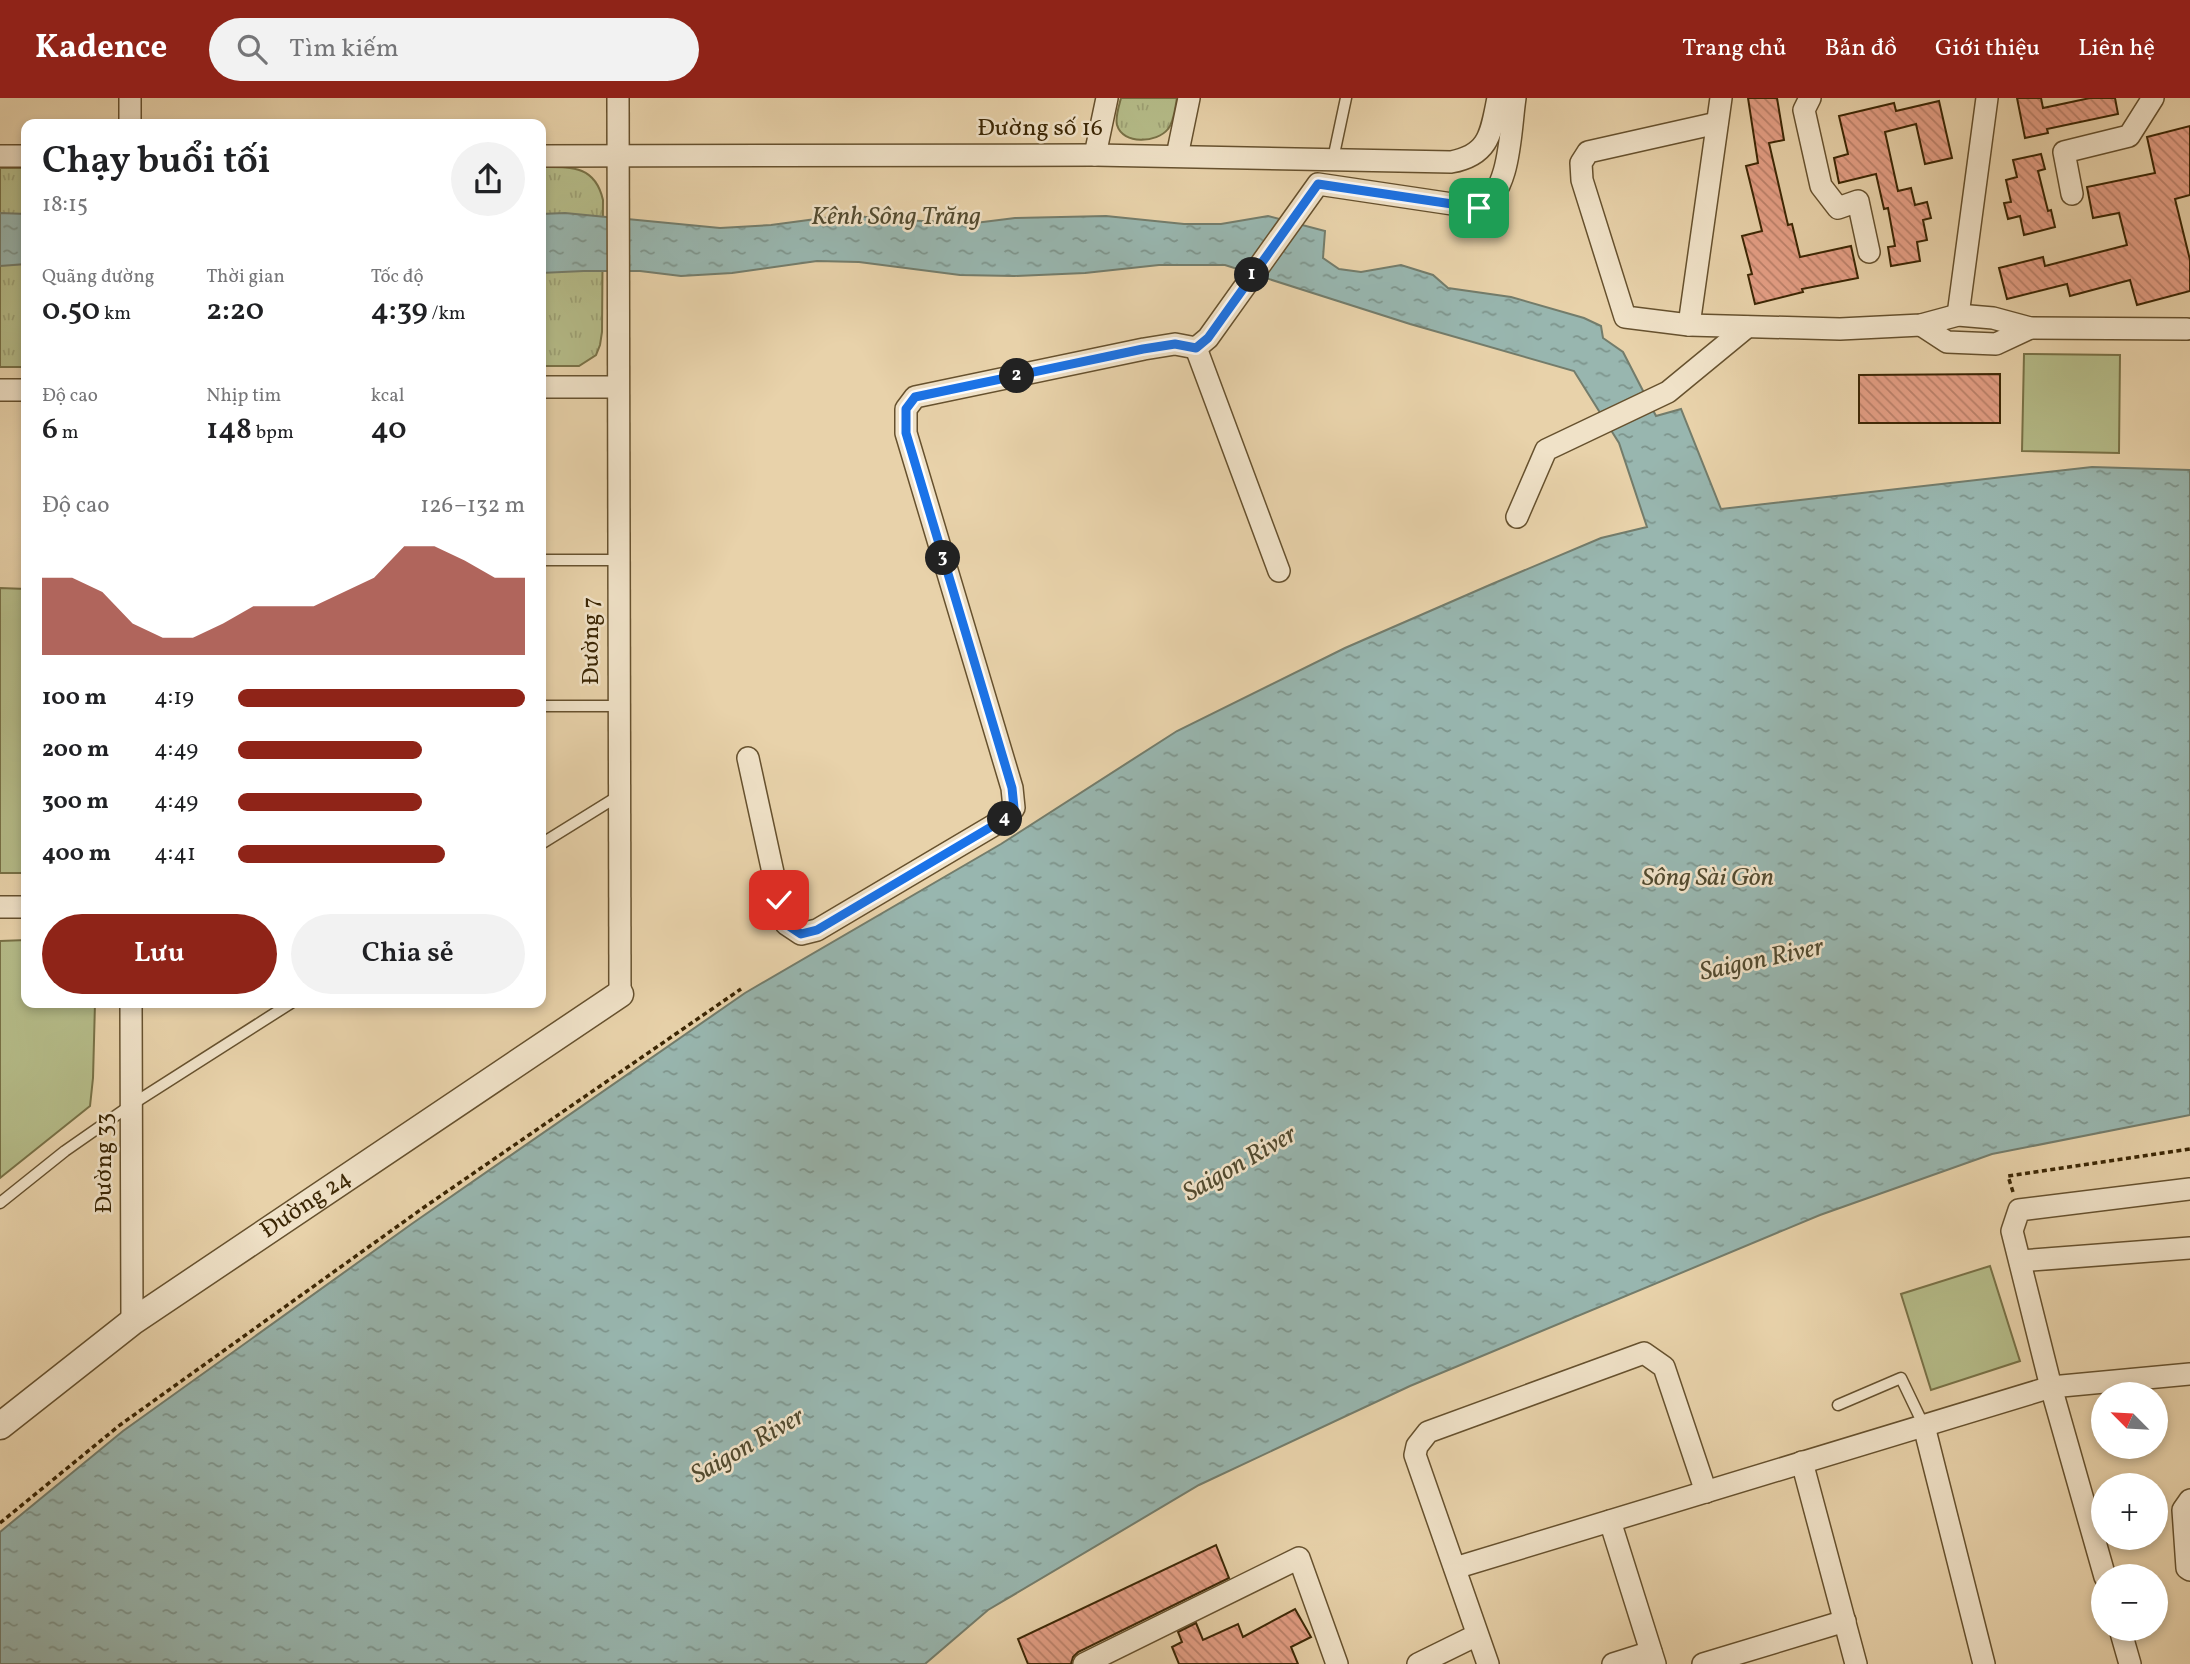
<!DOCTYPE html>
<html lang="vi">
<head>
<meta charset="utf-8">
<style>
	body { margin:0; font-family:Vollkorn,serif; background:#f2f2f2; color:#202124; height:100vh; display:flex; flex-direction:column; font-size:26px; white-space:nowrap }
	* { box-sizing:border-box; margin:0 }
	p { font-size:23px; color:#757577 }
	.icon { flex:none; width:38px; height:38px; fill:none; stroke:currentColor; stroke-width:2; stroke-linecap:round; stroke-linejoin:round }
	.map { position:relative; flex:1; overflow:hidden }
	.details { position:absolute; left:21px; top:21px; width:525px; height:889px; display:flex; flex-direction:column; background:#fff; border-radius:14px; box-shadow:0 4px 10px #0003 }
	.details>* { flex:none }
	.needle { width:46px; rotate:294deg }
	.buttons { position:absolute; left:2091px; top:1284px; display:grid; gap:14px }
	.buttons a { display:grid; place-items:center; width:77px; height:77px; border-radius:50%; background:#fff; box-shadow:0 4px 10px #0003; font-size:35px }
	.pin { position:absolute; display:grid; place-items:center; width:60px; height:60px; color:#fff; margin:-30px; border-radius:14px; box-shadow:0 4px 10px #0006 }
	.km { position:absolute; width:35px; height:35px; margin:-18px; border-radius:50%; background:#222; color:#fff; font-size:19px; line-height:35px; text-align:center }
	.round { display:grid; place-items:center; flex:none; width:74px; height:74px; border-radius:37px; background:#f2f2f2 }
	.headline { display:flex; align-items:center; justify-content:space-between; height:119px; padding:0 21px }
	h1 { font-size:38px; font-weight:600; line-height:52px }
	.figures { display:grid; grid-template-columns:repeat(3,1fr); gap:10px; height:119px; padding:7px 21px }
	.figures div { display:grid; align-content:center }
	.figures b { font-size:30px; font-weight:600 }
	.figures small { font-size:19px; font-weight:400 }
	.figures p { font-size:19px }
	.chart { height:196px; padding:14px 21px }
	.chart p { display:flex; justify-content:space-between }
	.chart svg { width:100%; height:126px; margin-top:7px; fill:#8f2418; opacity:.7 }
	.button { display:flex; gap:14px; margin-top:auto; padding:14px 21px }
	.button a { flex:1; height:80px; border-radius:42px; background:#8f2418; color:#fff; font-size:28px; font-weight:600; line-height:80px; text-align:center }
	.button a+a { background:#f2f2f2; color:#202124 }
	ul { padding:0 21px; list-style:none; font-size:23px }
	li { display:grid; grid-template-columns:112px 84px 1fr; align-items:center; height:52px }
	li i { height:18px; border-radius:9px; background:#8f2418 }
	header { display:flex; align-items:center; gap:42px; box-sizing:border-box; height:98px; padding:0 35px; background:#8f2418; color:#fff }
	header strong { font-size:33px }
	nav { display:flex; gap:38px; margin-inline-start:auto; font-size:24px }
	.search { width:490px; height:63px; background:#f2f2f2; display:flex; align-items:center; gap:18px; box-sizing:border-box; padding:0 24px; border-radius:38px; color:#757577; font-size:26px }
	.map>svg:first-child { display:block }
	.green { fill:#b5bc89; stroke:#787146; stroke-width:2 }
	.park { fill:url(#park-tufts); stroke:#787146; stroke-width:2 }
	.water { fill:url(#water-ripples); stroke:#737c6b; stroke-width:2 }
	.building { fill:url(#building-back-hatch); stroke:#3b2604; stroke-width:2 }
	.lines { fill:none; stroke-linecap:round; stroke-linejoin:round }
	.service-casing { stroke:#66512e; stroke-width:13 }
	.minor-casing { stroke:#66512e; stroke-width:24 }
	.tertiary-casing { stroke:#66512e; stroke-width:29 }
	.path { stroke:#3b2604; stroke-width:3.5; stroke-dasharray:5 3.5; stroke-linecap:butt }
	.service { stroke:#f0e2c8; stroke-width:10 }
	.minor { stroke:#f0e2c8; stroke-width:21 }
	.tertiary { stroke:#f0e2c8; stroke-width:26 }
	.route-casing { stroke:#fff; stroke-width:14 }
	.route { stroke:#1a73e8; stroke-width:9 }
	.labels { text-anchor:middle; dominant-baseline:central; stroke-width:5; stroke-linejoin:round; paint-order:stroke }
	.street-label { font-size:24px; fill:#3b2604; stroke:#f0e2c8 }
	.water-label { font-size:26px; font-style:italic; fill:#524a2f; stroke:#f0e2c8 }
</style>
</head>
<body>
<header>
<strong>Kadence</strong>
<div class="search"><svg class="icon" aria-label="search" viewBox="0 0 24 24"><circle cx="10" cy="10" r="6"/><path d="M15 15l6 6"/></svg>Tìm kiếm</div>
<nav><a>Trang chủ</a><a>Bản đồ</a><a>Giới thiệu</a><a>Liên hệ</a></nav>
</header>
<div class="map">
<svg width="2190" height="1566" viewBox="0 0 2190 1566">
	<defs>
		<pattern id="park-tufts" width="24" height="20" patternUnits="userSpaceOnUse" patternTransform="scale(1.75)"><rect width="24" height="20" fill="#b5bc89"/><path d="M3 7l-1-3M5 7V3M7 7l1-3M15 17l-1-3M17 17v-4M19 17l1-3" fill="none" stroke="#9da175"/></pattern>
		<pattern id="water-ripples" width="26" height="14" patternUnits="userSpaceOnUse" patternTransform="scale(1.75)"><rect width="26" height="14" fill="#98b6af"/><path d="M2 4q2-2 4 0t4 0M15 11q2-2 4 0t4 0" fill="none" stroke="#7d948c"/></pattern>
		<pattern id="building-back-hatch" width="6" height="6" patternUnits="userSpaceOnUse" patternTransform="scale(1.75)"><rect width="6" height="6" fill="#e59f86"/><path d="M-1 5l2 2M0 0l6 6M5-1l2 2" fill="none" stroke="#bb816b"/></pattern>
	</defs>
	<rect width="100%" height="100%" fill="#e8d2aa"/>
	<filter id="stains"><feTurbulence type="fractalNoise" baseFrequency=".00286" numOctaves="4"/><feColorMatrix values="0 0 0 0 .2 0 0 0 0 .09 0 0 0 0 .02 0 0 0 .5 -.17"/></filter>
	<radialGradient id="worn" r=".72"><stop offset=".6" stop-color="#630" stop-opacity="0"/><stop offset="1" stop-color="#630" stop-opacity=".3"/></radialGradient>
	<g class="green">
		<polygon points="2024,256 2120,257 2119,355 2022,353"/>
		<polygon points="0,490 26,491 26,775 0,775"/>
		<polygon points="26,842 26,905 95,905 93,980 90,1008 0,1080 0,843"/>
		<polygon points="1990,1168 2020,1263 1931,1292 1901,1196"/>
	</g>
	<g class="park">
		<path d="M1121 0H1177C1175 10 1174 24 1168 31 1157 45 1123 47 1117 27 1115 19 1119 8 1121 0Z"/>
		<path d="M541 69C571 69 595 67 603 102L602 234 600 247 596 257 579 268H541Z"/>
		<rect x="0" y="70" width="26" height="199"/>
	</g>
	<g class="water">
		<polygon points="0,115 26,116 26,166 0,168"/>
		<polygon points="565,115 720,130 771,127 846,117 897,122 975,125 1015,120 1106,118 1184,126 1221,126 1268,118 1325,133 1323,160 1339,171 1361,174 1401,167 1433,177 1448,190 1511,199 1584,220 1601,228 1603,240 1623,254 1656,318 1681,311 1721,411 2092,369 2190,372 2190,1017 1992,1056 1820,1117 1410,1288 1199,1387 988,1512 925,1566 0,1566 0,1434 123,1333 413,1125 745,895 1001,746 1177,633 1345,550 1492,486 1601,440 1647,429 1619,345 1574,273 1410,226 1225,167 1159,167 1085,175 1014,178 960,177 859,164 817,163 732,175 681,178 640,173 584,173 541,175 541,116"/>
	</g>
	<g class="building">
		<polygon points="1748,0 1777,0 1784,42 1769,45 1788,127 1792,126 1800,159 1851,148 1858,180 1802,191 1803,194 1755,206 1748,177 1752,176 1742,138 1762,133 1746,68 1758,65"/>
		<polygon points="2017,0 2041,0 2043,10 2090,0 2115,0 2118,16 2047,31 2048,35 2025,40"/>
		<polygon points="1939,3 1952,60 1925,66 1916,26 1885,34 1898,93 1911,90 1915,107 1927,104 1931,120 1923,122 1927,142 1917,144 1920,163 1891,168 1888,149 1895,148 1888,110 1884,111 1876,76 1839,85 1834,60 1848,56 1839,18 1894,5 1896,13"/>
		<polygon points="2190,28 2190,97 2175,101 2190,162 2190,193 2137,207 2130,182 2070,198 2067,186 2007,201 1999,170 2043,159 2045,168 2127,147 2119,115 2093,120 2087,89 2155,75 2147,39"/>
		<polygon points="2041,56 2045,71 2038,73 2048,113 2051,112 2055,129 2024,137 2020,118 2008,121 2004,105 2011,104 2006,82 2017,79 2013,62"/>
		<polygon points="2000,276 2000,325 1859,325 1859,277"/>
		<polygon points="1216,1447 1229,1480 1078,1554 1073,1559 1071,1566 1028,1566 1018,1541"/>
		<polygon points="1295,1511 1311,1539 1291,1549 1298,1566 1179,1566 1172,1549 1182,1544 1178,1534 1196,1525 1203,1542 1238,1526 1243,1539"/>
	</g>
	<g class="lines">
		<g class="service-casing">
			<g id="service">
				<polyline points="1333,61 1346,0"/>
				<polyline points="541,462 618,462"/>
				<polyline points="541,608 619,608"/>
				<polyline points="541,746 620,697"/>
				<polyline points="0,1105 65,1053 131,1007 291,905"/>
				<polyline points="1838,1307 1901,1280 1924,1328"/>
			</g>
		</g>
		<g class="minor-casing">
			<g id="minor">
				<polyline points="618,0 620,896"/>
				<polyline points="1810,0 1804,12 1821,88 1838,110 1858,103 1869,154"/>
				<polyline points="1717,25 1588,54 1581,65 1582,82 1625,219 1689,227 1840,231 1921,227 1958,217 1993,220 2030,230 2187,231"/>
				<polyline points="130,26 130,0"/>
				<polyline points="1095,57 1107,0"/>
				<polyline points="0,58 26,58"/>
				<path d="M541 58 1095 57 1451 64C1490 57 1491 34 1498 0"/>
				<polyline points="1177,58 1189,0"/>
				<polyline points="2072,96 2064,54 2129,38 2153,0"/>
				<polyline points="1958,217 1987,0"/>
				<polyline points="1689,227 1721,0"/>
				<polyline points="1921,227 1947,244 1996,246 2030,230"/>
				<polyline points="1196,250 1279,473"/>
				<polyline points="541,289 618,289"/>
				<polyline points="0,292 26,292"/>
				<polyline points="1517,419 1546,352 1668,294 1747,229"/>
				<path d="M748 660 779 802 786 826 801 836 817 832 1006 720 1014 710 1012 690 906 335V311L915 299 1144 251 1175 246 1196 250 1208 240 1318 86 1479 110C1511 94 1510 33 1515 0"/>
				<polyline points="0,809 26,809"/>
				<polyline points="131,905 132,1224"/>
				<polyline points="2020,1163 2190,1150"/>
				<polyline points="1924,1328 1984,1566"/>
				<polyline points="1802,1364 1856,1566"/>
				<polyline points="2190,1402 2183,1412 2187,1470 2190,1472"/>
				<polyline points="1610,1423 1655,1566"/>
				<polyline points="1455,1470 2051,1289 2190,1276"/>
				<polyline points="2105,1479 2051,1289 2012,1133 2019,1112 2190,1091"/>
				<polyline points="2120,1531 2130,1566"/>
				<polyline points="1084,1566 1299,1460 1337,1566"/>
				<polyline points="1418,1566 1477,1537"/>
				<polyline points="1488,1566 1415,1357 1417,1348 1428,1334 1644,1255 1664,1269 1706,1394"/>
				<polyline points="1613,1566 1651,1554"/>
				<polyline points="1703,1566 1845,1523"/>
			</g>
		</g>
		<g class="tertiary-casing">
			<g id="tertiary">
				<path id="s1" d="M0 1328 132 1224 620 896"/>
			</g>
		</g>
		<g class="path">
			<polyline points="2013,1094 2008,1078 2190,1051"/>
			<polyline points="0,1425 120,1327 423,1110 741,891"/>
		</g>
		<use href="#service" class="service"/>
		<use href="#minor" class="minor"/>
		<use href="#tertiary" class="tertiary"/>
	</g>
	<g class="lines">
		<g class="route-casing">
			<polyline id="route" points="779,802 786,826 801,836 817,832 1006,720 1014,710 1012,690 906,335 906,311 915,299 1143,251 1175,246 1196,250 1208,240 1318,86 1479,110"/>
		</g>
		<use href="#route" class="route"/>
	</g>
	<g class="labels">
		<g class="street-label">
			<text x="1040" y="31">Đường số 16</text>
			<text transform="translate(592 543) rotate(-90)">Đường 7</text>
			<text transform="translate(105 1065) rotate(-90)">Đường 33</text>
			<text stroke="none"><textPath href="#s1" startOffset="378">Đường 24</textPath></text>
		</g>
		<g class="water-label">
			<text x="896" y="119">Kênh Sông Trăng</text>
			<text x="1708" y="780">Sông Sài Gòn</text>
			<text transform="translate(1762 862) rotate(-12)">Saigon River</text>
			<text transform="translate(1240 1066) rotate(-30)">Saigon River</text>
			<text transform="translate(748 1348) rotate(-30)">Saigon River</text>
		</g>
	</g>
	<rect width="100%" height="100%" filter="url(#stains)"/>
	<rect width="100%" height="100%" fill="url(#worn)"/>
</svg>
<div class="buttons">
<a><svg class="needle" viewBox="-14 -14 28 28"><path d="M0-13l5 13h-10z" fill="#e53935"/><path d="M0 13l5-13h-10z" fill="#757577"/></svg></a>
<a>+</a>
<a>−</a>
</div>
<div class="pin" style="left:1479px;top:110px;background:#1e9e55"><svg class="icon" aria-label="arrive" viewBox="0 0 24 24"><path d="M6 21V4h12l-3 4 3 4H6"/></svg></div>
<div class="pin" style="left:779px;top:802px;background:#d93025"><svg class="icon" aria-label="check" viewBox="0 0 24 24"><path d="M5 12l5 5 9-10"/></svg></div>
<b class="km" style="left:1252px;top:177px">1</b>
<b class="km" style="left:1017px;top:278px">2</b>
<b class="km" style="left:943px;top:460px">3</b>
<b class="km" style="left:1005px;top:721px">4</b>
<section class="details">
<div class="headline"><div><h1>Chạy buổi tối</h1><p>18:15</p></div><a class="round"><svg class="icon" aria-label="share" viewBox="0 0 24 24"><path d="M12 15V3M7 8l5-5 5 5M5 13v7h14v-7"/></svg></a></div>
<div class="figures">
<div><p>Quãng đường</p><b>0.50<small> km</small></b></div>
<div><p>Thời gian</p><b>2:20</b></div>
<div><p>Tốc độ</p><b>4:39<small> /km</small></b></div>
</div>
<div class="figures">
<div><p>Độ cao</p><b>6<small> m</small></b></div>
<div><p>Nhịp tim</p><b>148<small> bpm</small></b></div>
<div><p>kcal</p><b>40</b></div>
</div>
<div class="chart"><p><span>Độ cao</span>126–132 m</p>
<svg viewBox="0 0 160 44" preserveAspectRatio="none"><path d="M0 44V17L10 17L20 22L30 33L40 38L50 38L60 33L70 27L80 27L90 27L100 22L110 17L120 6L130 6L140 11L150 17L160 17V44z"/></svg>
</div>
<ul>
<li><b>100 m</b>4:19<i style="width:100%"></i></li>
<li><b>200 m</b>4:49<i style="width:64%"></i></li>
<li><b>300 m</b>4:49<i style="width:64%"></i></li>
<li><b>400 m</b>4:41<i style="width:72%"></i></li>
</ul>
<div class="button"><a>Lưu</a><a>Chia sẻ</a></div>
</section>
</div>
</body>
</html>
